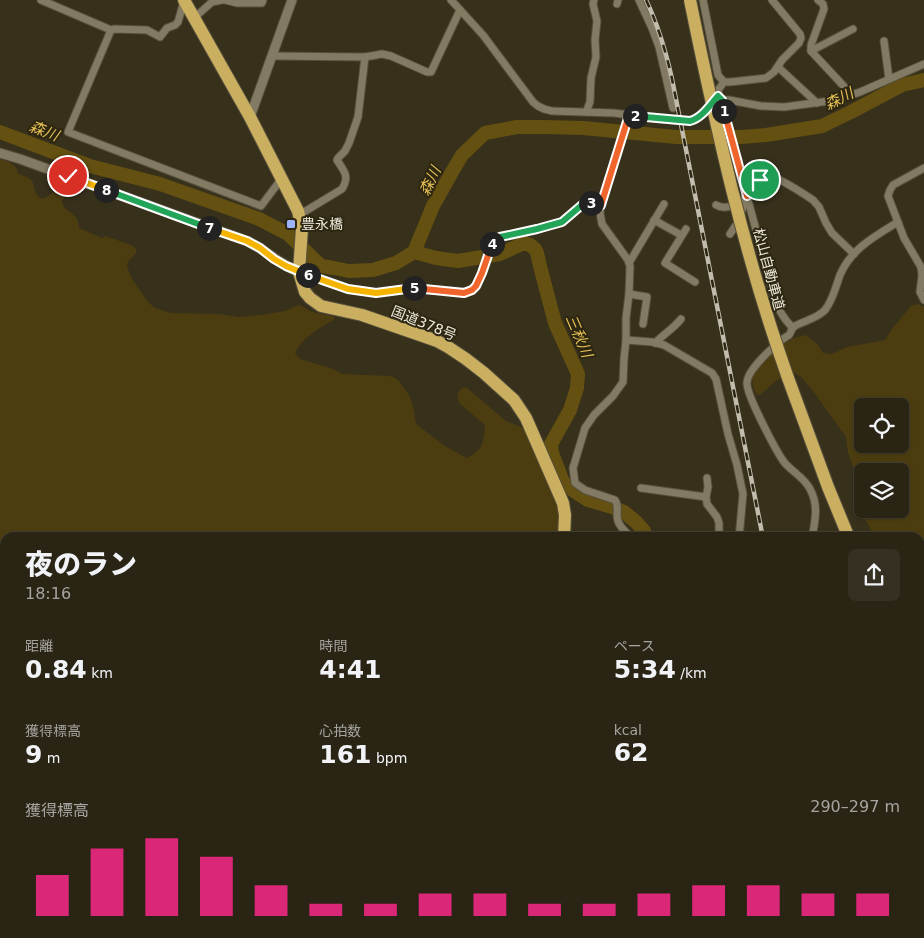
<!DOCTYPE html>
<html lang="ja">
<head>
<meta charset="utf-8">
<style>
	body { margin:0; font-family:"DejaVu Sans","Noto Sans JP",sans-serif; background:#353022; color:#f1f3f6; height:100vh; display:flex; flex-direction:column; font-size:19px; white-space:nowrap }
	* { box-sizing:border-box; margin:0 }
	p { font-size:16px; color:#a5a4a0 }
	.icon { flex:none; width:28px; height:28px; fill:none; stroke:currentColor; stroke-width:2; stroke-linecap:round; stroke-linejoin:round }
	.map { position:relative; flex:1; overflow:hidden }
	.drawer { position:absolute; left:0px; top:532px; width:925px; height:406px; display:flex; flex-direction:column; background:#292414; border-radius:15px 15px 0 0; box-shadow:0 1px 4px #0004,0 0 0 1px #454134 }
	.drawer>* { flex:none }
	.controls { position:absolute; left:854px; top:398px; display:grid; gap:10px }
	.controls a { display:grid; place-items:center; width:55px; height:55px; border-radius:8px; background:#292414; box-shadow:0 1px 4px #0004,0 0 0 1px #454134; font-size:25px }
	.pin { position:absolute; display:grid; place-items:center; width:42px; height:42px; color:#fff; margin:-21px; border:2px solid #fff; border-radius:50%; box-shadow:0 1px 5px #0007 }
	.km { position:absolute; width:25px; height:25px; margin:-12px; border-radius:50%; background:#222; color:#fff; font-size:14px; line-height:25px; text-align:center }
	.round { display:grid; place-items:center; flex:none; width:52px; height:52px; border-radius:8px; background:#353022 }
	.headline { display:flex; align-items:center; justify-content:space-between; height:85px; padding:0 25px }
	h1 { font-size:28px; font-weight:800; line-height:38px }
	.figures { display:grid; grid-template-columns:repeat(3,1fr); gap:8px; height:85px; padding:5px 25px }
	.figures div { display:grid; align-content:center }
	.figures b { font-size:25px; font-weight:800 }
	.figures small { font-size:14px; font-weight:400 }
	.figures p { font-size:14px }
	.chart { height:140px; padding:10px 25px }
	.chart p { display:flex; justify-content:space-between }
	.chart svg { width:100%; height:90px; margin-top:5px; stroke:#db2777; stroke-width:6 }
	.map>svg:first-child { display:block }
	.green { fill:#4c3d11; fill-rule:evenodd }
	.lines { fill:none; stroke-linecap:round; stroke-linejoin:round }
	.river { stroke:#645011; stroke-width:14 }
	.street-casing { stroke:#554f3c; stroke-width:9 }
	.secondary-casing { stroke:#554f3c; stroke-width:11 }
	.highway-casing { stroke:#554f3c; stroke-width:14 }
	.street { stroke:#827a62; stroke-width:7 }
	.secondary { stroke:#827a62; stroke-width:9 }
	.highway { stroke:#cbaf61; stroke-width:12 }
	.rail-casing { stroke:#c1bcad; stroke-width:4.5 }
	.rail { stroke:#2d2611; stroke-width:2.5; stroke-dasharray:8; stroke-linecap:butt }
	.highway-bridge-casing { stroke:#554f3c; stroke-width:14; stroke-linecap:butt }
	.highway-bridge { stroke:#cbaf61; stroke-width:12 }
	.split-1-casing { stroke:#fff; stroke-width:10 }
	.split-2-casing { stroke:#fff; stroke-width:10 }
	.split-3-casing { stroke:#fff; stroke-width:10 }
	.split-4-casing { stroke:#fff; stroke-width:10 }
	.split-5-casing { stroke:#fff; stroke-width:10 }
	.split-6-casing { stroke:#fff; stroke-width:10 }
	.split-7-casing { stroke:#fff; stroke-width:10 }
	.split-8-casing { stroke:#fff; stroke-width:10 }
	.split-9-casing { stroke:#fff; stroke-width:10 }
	.split-1 { stroke:#f0652b; stroke-width:6 }
	.split-2 { stroke:#22a559; stroke-width:6 }
	.split-3 { stroke:#f0652b; stroke-width:6 }
	.split-4 { stroke:#22a559; stroke-width:6 }
	.split-5 { stroke:#f0652b; stroke-width:6 }
	.split-6 { stroke:#f5b400; stroke-width:6 }
	.split-7 { stroke:#f5b400; stroke-width:6 }
	.split-8 { stroke:#22a559; stroke-width:6 }
	.split-9 { stroke:#f5b400; stroke-width:6 }
	.poi-dot { fill:#9db4fd; stroke:#2d2611; stroke-width:2 }
	.labels { text-anchor:middle; dominant-baseline:central; stroke-width:4; stroke-linejoin:round; paint-order:stroke }
	.poi-label { font-size:14px; fill:#efeadd; stroke:#2d2611; text-anchor:start }
	.street-label { font-size:14px; fill:#efeadd; stroke:#2d2611 }
	.water-label { font-size:15px; font-style:italic; fill:#e5c155; stroke:#2d2611 }
</style>
</head>
<body>
<div class="map">
<svg width="924" height="938" viewBox="0 0 924 938">
	<rect width="100%" height="100%" fill="#37301b"/>
	<g class="green">
		<path d="M0 159C6 161 13 163 17 169 17 170 17 171 18 173 21 176 28 176 31 180 35 184 33 187 35 191 41 205 49 196 56 189H60L63 192 65 196 62 201 63 206C71 214 79 216 79 228L102 238 106 236 133 246 136 249V253L129 260 127 264 128 269 132 279 148 302 155 308 171 313 218 314 240 317 260 315 285 311 295 306 300 305 312 312 332 316 334 317V320C319 328 303 337 295 353L300 359 333 369 342 374 391 376 398 380 409 395 413 406 416 424 445 446 467 458C484 449 483 443 485 425L459 403 457 394 461 389 466 387 506 421 521 427 527 435 558 506V538H5V934H453L447 938H0Z"/>
		<path d="M918 304 924 307V591L920 589V538L873 537 870 528 854 500V491L856 474 848 453 846 437 813 391 801 377 794 373 777 380 760 395 756 394C754 389 752 384 752 379 753 364 781 344 794 338 798 337 802 336 806 335L818 345 823 353 832 354 847 347 885 340 892 329 911 306ZM862 406H900V444H862ZM862 471H900V509H862Z"/>
		<polygon points="920,761 924,765 924,938 822,938 821,934 920,934"/>
	</g>
	<g class="lines">
		<g class="river">
			<polyline points="0,132 90,166 160,184 259,219 288,234 321,266 334,268 349,271 373,270 396,263 414,252 433,206 452,172 462,155 485,133 517,127 544,127 583,128 676,137 741,137 766,135 822,126 851,112 902,85 924,80"/>
			<polyline points="414,252 436,258 458,261 500,254 524,243 530,245 535,249 537,253 541,270 555,323 578,374 577,388 570,410 551,444 552,453 563,482 574,491 588,500 612,507 624,512 636,522 644,531 647,538"/>
			<polyline points="722,938 730,934"/>
		</g>
		<g class="street-casing">
			<g id="street">
				<polyline points="41,0 111,30 68,132 261,206 282,178"/>
				<polyline points="225,0 237,3 262,3 263,0"/>
				<polyline points="451,0 483,35 533,102 538,106 544,109 552,111 614,113 661,119 691,121 695,119 703,113 718,96 718,90 724,82 730,82 766,78 774,72 782,60 799,43 801,38 800,34 772,0"/>
				<polyline points="639,0 652,28 659,47 673,108"/>
				<polyline points="703,0 718,75 724,82"/>
				<polyline points="818,0 823,4 824,9 811,45 811,51 852,95"/>
				<polyline points="617,4 618,0"/>
				<polyline points="194,18 212,2 222,0"/>
				<polyline points="111,30 114,29 147,30 160,37 167,28 175,25 178,22 184,1"/>
				<polyline points="884,41 889,79"/>
				<polyline points="811,51 853,29"/>
				<polyline points="272,56 365,57 382,54 391,56 427,72 431,72 460,10"/>
				<polyline points="778,67 817,103"/>
				<polyline points="720,98 722,100 729,100 761,106 784,107 837,100 860,92 924,64"/>
				<path d="M722 100 732 141 775 300C779 311 784 319 792 327"/>
				<polyline points="587,112 588,107 590,102 591,78 596,57 595,40 597,21 593,4 594,0"/>
				<path d="M629 115 601 205 600 213 602 224 628 260 630 266 629 294 626 318V340L624 359 623 382 613 396 594 415 585 428 573 468 575 483 585 490 615 500C620 507 615 513 618 521 620 528 627 533 632 538"/>
				<polyline points="924,168 893,185 890,190 888,196 904,238 921,267 922,275 920,292 924,300"/>
				<path d="M716 205C726 211 739 204 747 196 755 188 758 176 771 177 780 178 804 194 813 200L819 207 826 223 832 233 854 254"/>
				<path d="M299 215 342 189C350 176 344 171 337 160L338 158 345 151 349 143 358 117 365 57"/>
				<polyline points="654,220 681,235"/>
				<polyline points="686,229 665,263 695,282"/>
				<polyline points="730,234 738,222 747,196"/>
				<polyline points="629,263 664,204"/>
				<path d="M299 272 348 289 376 293 413 288 467 292C489 283 480 247 500 237L537 229 561 222 583 204 588 203 601 205"/>
				<polyline points="629,294 647,297 643,324"/>
				<polyline points="626,340 652,342 664,345 712,373 716,379 728,434 737,465 743,494 739,538"/>
				<path d="M655 343C664 334 674 328 681 319"/>
				<polyline points="707,478 708,487 706,497 707,504 717,517 719,523 719,538"/>
				<polyline points="641,488 706,497"/>
				<path d="M812 538C815 521 819 505 810 489 804 477 792 472 784 462 776 451 746 394 747 383 747 378 750 373 753 369 760 359 770 350 779 342 782 339 786 337 789 335 792 331 791 328 795 326 804 321 818 318 825 310 833 300 836 286 840 275 851 249 875 236 898 222"/>
				<polyline points="920,633 924,636"/>
				<polyline points="920,865 924,867"/>
				<polyline points="195,938 199,934"/>
				<polyline points="701,938 711,934"/>
			</g>
		</g>
		<g class="secondary-casing">
			<g id="secondary">
				<polyline points="250,117 292,0"/>
				<path d="M0 153 20 159 247 241C265 250 280 264 299 272"/>
			</g>
		</g>
		<g class="highway-casing">
			<g id="highway">
				<polyline points="184,0 250,117 298,211 302,228 299,272 305,292 310,298 321,306 362,315 417,334 437,341 448,347 466,359 484,373 514,400 526,418 563,503 565,515 564,538"/>
				<polyline points="788,378 828,487 849,538"/>
				<polyline points="920,686 924,694"/>
				<polyline points="625,938 627,934"/>
			</g>
		</g>
		<use href="#street" class="street"/>
		<use href="#secondary" class="secondary"/>
		<use href="#highway" class="highway"/>
		<g class="rail-casing">
			<g id="rail">
				<path d="M646 0C658 25 666 52 672 79L763 538"/>
				<polyline points="835,934 836,938"/>
			</g>
		</g>
		<use href="#rail" class="rail"/>
		<g class="highway-bridge-casing">
			<path id="highway-bridge" d="M690 0C716 127 744 255 788 378"/>
		</g>
		<use href="#highway-bridge" class="highway-bridge"/>
	</g>
	<g class="lines">
		<g class="split-1-casing">
			<polyline id="split-1" points="724,111 747,196 760,180"/>
		</g>
		<g class="split-2-casing">
			<path id="split-2" d="M635 116 690 121C702 118 710 105 718 96L722 100 724 111"/>
		</g>
		<g class="split-3-casing">
			<polyline id="split-3" points="591,203 601,205 629,115 635,116"/>
		</g>
		<g class="split-4-casing">
			<polyline id="split-4" points="492,244 496,239 500,237 537,229 562,222 583,204 591,203"/>
		</g>
		<g class="split-5-casing">
			<polyline id="split-5" points="414,288 464,293 472,290 476,286 482,273 492,244"/>
		</g>
		<g class="split-6-casing">
			<polyline id="split-6" points="308,275 348,289 376,293 414,288"/>
		</g>
		<g class="split-7-casing">
			<polyline id="split-7" points="209,228 247,241 260,248 274,259 286,266 308,275"/>
		</g>
		<g class="split-8-casing">
			<polyline id="split-8" points="106,190 209,228"/>
		</g>
		<g class="split-9-casing">
			<polyline id="split-9" points="68,176 106,190"/>
		</g>
		<use href="#split-1" class="split-1"/>
		<use href="#split-2" class="split-2"/>
		<use href="#split-3" class="split-3"/>
		<use href="#split-4" class="split-4"/>
		<use href="#split-5" class="split-5"/>
		<use href="#split-6" class="split-6"/>
		<use href="#split-7" class="split-7"/>
		<use href="#split-8" class="split-8"/>
		<use href="#split-9" class="split-9"/>
	</g>
	<rect class="poi-dot" x="286" y="219" width="10" height="10" rx="2.5"/>
	<g class="labels">
		<g class="poi-label">
			<text x="301" y="224">豊永橋</text>
		</g>
		<g class="street-label">
			<text transform="translate(769 269) rotate(75)">松山自動車道</text>
			<text transform="translate(424 323) rotate(22)">国道378号</text>
		</g>
		<g class="water-label">
			<text transform="translate(839 99) rotate(-27)">森川</text>
			<text transform="translate(44 131) rotate(21)">森川</text>
			<text transform="translate(430 181) rotate(-64)">森川</text>
			<text transform="translate(579 336) rotate(67)">三秋川</text>
		</g>
	</g>
</svg>
<div class="controls">
<a><svg class="icon" aria-label="locate" viewBox="0 0 24 24"><circle cx="12" cy="12" r="6"/><path d="M12 2v4M12 18v4M2 12h4M18 12h4"/></svg></a>
<a><svg class="icon" aria-label="layers" viewBox="0 0 24 24"><path d="M12 4l9 5-9 5-9-5zM3 14l9 5 9-5"/></svg></a>
</div>
<div class="pin" style="left:760px;top:180px;background:#1e9e55"><svg class="icon" aria-label="arrive" viewBox="0 0 24 24"><path d="M6 21V4h12l-3 4 3 4H6"/></svg></div>
<div class="pin" style="left:68px;top:176px;background:#d93025"><svg class="icon" aria-label="check" viewBox="0 0 24 24"><path d="M5 12l5 5 9-10"/></svg></div>
<b class="km" style="left:724px;top:111px">1</b>
<b class="km" style="left:635px;top:116px">2</b>
<b class="km" style="left:591px;top:203px">3</b>
<b class="km" style="left:492px;top:244px">4</b>
<b class="km" style="left:414px;top:288px">5</b>
<b class="km" style="left:308px;top:275px">6</b>
<b class="km" style="left:209px;top:228px">7</b>
<b class="km" style="left:106px;top:190px">8</b>
<section class="drawer">
<div class="headline"><div><h1>夜のラン</h1><p>18:16</p></div><a class="round"><svg class="icon" aria-label="share" viewBox="0 0 24 24"><path d="M12 15V3M7 8l5-5 5 5M5 13v7h14v-7"/></svg></a></div>
<div class="figures">
<div><p>距離</p><b>0.84<small> km</small></b></div>
<div><p>時間</p><b>4:41</b></div>
<div><p>ペース</p><b>5:34<small> /km</small></b></div>
</div>
<div class="figures">
<div><p>獲得標高</p><b>9<small> m</small></b></div>
<div><p>心拍数</p><b>161<small> bpm</small></b></div>
<div><p>kcal</p><b>62</b></div>
</div>
<div class="chart"><p><span>獲得標高</span>290–297 m</p>
<svg viewBox="0 0 160 44" preserveAspectRatio="none"><path d="M5 44V24M15 44V11M25 44V6M35 44V15M45 44V29M55 44V38M65 44V38M75 44V33M85 44V33M95 44V38M105 44V38M115 44V33M125 44V29M135 44V29M145 44V33M155 44V33"/></svg>
</div>
</section>
</div>
</body>
</html>
